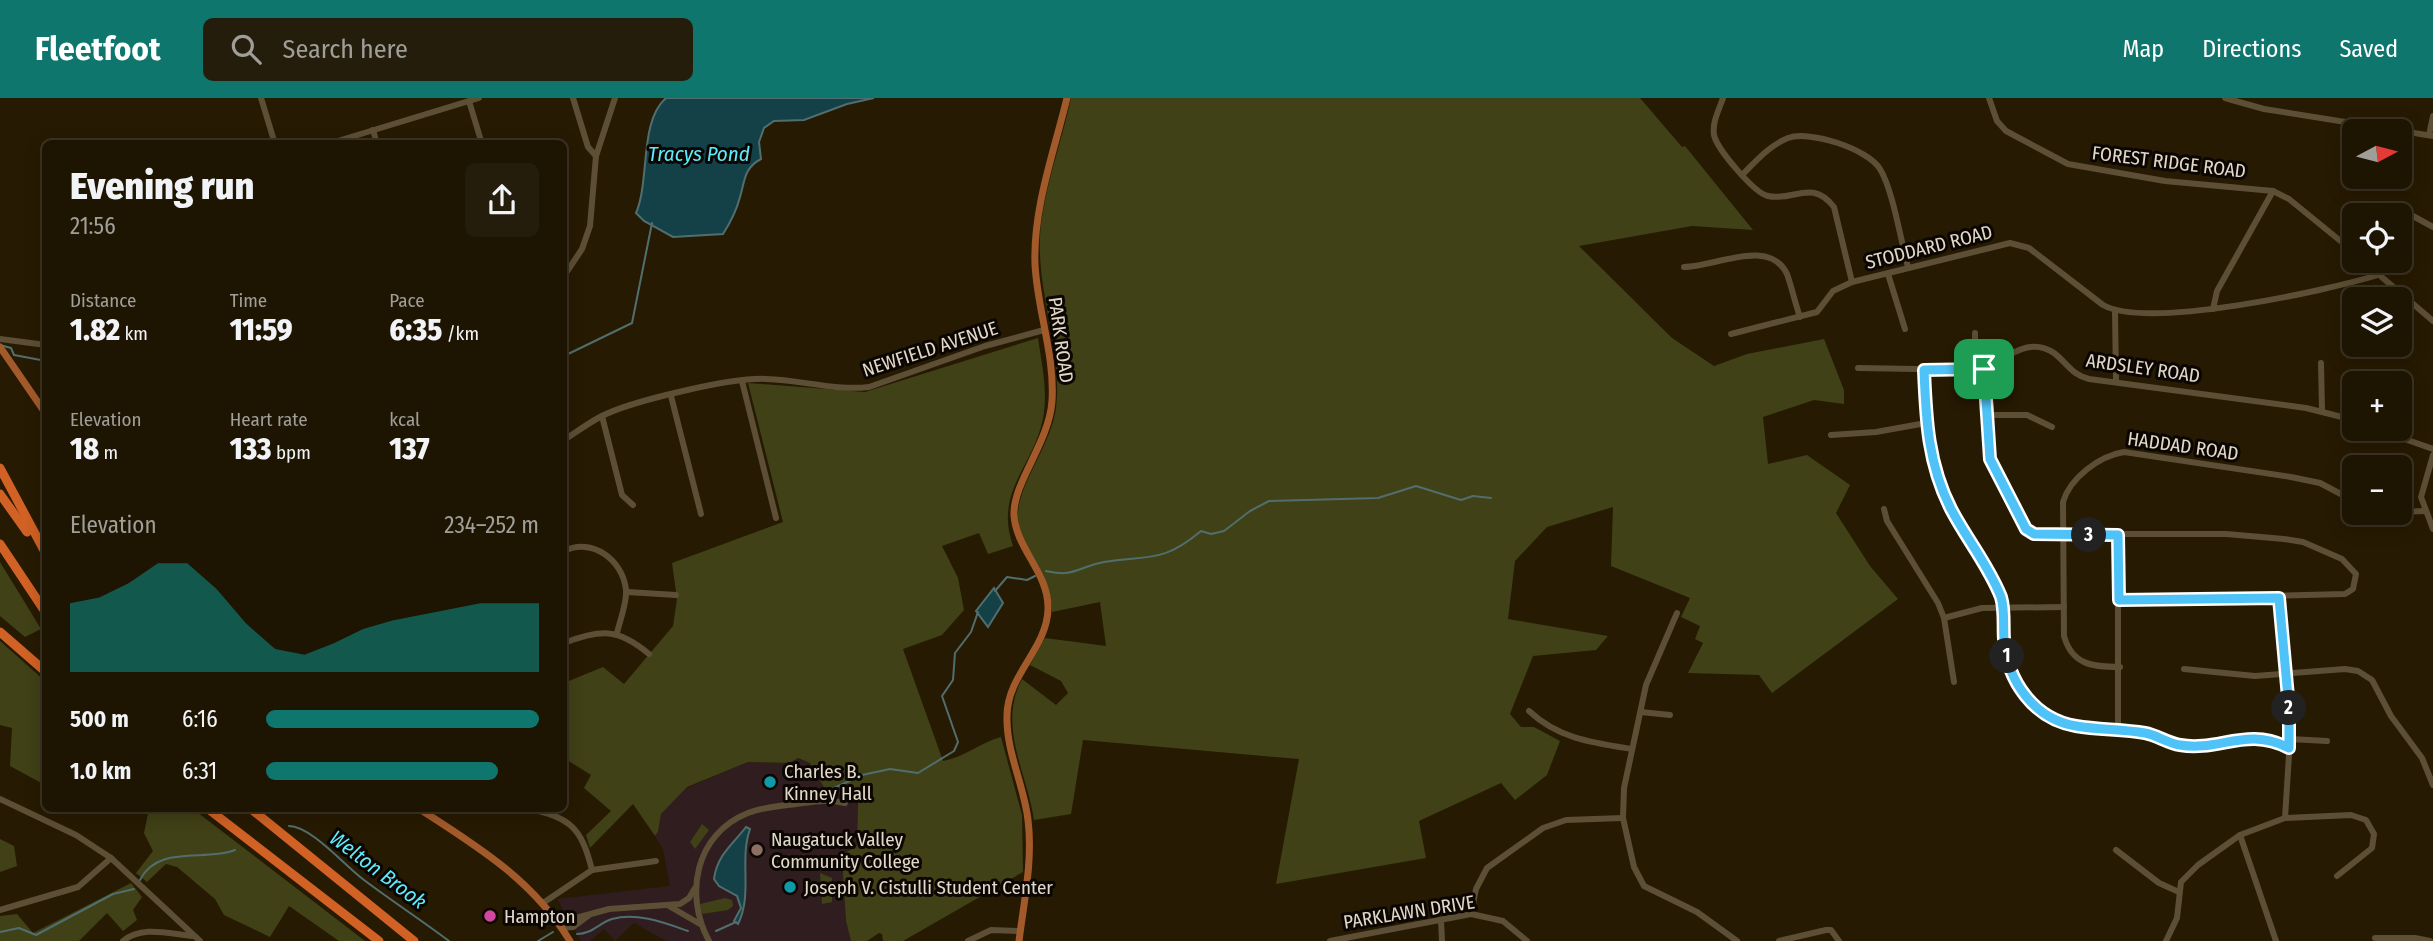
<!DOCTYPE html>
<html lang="en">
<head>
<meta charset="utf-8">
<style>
	body { margin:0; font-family:"Fira Sans Condensed",sans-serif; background:#251d0c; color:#f1f3f6; height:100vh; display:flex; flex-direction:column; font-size:26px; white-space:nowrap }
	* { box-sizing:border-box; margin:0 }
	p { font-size:23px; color:#a09e99 }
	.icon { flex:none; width:38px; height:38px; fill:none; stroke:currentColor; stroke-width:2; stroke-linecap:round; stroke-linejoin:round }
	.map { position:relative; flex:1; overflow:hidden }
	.details { position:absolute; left:42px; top:42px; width:525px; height:672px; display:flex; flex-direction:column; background:#1d1402; border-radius:10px; box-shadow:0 4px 18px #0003,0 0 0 2px #3b3324 }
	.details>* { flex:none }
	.needle { width:46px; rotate:83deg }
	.controls { position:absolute; left:2342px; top:21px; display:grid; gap:14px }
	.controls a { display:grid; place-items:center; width:70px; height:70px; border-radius:10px; background:#1d1402; box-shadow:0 4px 18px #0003,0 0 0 2px #3b3324; font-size:35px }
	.pin { position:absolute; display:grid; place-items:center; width:60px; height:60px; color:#fff; margin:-30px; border-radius:14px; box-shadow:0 4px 10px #0006 }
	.km { position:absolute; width:35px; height:35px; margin:-18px; border-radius:50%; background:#222; color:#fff; font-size:19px; line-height:35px; text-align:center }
	.round { display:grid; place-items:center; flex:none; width:74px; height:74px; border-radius:10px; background:#251d0c }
	.headline { display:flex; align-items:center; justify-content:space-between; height:119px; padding:0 28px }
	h1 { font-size:38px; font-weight:800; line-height:52px }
	.stats { display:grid; grid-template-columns:repeat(3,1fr); gap:10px; height:119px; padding:7px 28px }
	.stats div { display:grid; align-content:center }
	.stats b { font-size:30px; font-weight:800 }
	.stats small { font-size:19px; font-weight:400 }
	.stats p { font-size:19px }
	.chart { height:196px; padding:14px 28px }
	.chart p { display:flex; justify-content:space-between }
	.chart svg { width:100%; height:126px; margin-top:7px; fill:#0f766e; opacity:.7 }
	ul { padding:0 28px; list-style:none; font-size:23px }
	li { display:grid; grid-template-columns:112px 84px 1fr; align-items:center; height:52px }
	li i { height:18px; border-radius:9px; background:#0f766e }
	header { display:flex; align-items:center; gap:42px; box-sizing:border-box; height:98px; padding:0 35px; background:#0f766e; color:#fff }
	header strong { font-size:33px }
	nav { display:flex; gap:38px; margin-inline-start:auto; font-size:24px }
	.search { width:490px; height:63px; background:#251d0c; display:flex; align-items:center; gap:18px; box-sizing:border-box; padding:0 24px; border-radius:10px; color:#a09e99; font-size:26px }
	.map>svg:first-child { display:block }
	.education { fill:#301d20 }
	.green { fill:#404116 }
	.water { fill:#134147; stroke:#516e6e; stroke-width:2 }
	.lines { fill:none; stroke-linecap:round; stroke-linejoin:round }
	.stream { stroke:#516e6e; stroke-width:2 }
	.minor { stroke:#5d4f35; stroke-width:6 }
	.major { stroke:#a35a2b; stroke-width:7 }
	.highway { stroke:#d16124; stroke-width:9 }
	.route-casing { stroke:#fff; stroke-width:14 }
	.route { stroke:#4fc3f7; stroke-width:9 }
	.culture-dot { fill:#0f9aa8; stroke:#0b0601; stroke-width:2.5 }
	.education-dot { fill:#8d6e63; stroke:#0b0601; stroke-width:2.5 }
	.hotel-dot { fill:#d1479c; stroke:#0b0601; stroke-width:2.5 }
	.labels { text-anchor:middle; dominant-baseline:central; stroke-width:6; stroke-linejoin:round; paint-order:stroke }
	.street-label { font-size:19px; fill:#e1d8ca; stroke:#0b0601 }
	.poi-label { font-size:19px; fill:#e1d8ca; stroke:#0b0601; text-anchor:start }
	.water-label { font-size:21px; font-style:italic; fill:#5debff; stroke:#0b0601 }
</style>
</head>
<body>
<header>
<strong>Fleetfoot</strong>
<div class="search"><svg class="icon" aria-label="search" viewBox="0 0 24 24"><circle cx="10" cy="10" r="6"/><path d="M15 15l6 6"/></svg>Search here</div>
<nav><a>Map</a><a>Directions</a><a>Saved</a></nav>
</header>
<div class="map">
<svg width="2433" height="843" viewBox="0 0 2433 843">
	<rect width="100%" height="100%" fill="#271a02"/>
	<polygon class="education" points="796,660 810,665 826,693 850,698 858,705 857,748 843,757 842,762 846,823 851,843 666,843 634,825 615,843 604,831 590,843 581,843 557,801 670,788 663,751 655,738 658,734 661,716 684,691 748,664 789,665"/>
	<g class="green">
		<path d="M1071 0H1640L1682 49 1685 48 1753 132 1692 128 1579 148 1672 240 1714 268 1747 256 1824 241 1844 292V306L1814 302 1763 319 1768 366 1807 357 1850 387 1836 415 1870 468 1898 501 1772 595 1759 577 1688 575 1703 545 1695 541 1700 528 1681 519 1690 500 1611 468 1613 409 1547 429 1515 463 1508 521 1608 538 1596 552 1533 558 1510 616 1521 629H1534L1560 643 1547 677 1515 702 1501 685 1419 723 1426 760 1276 786 1299 661 1083 642 1071 716 1034 722C1027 674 997 628 1022 581L1056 607 1068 595 1061 583 1030 567 1045 540 1106 548 1100 504 1052 514C1053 478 1020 455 1018 420 1016 389 1051 348 1056 310 1062 260 1042 207 1040 157 1037 108 1061 49 1071 0Z"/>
		<path d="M1038 240C1042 267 1048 294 1043 321 1033 369 994 394 1013 448L988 456 979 435 942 448 958 480 964 512 942 537 903 551 943 663C965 659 979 645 1001 639L1022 717 1023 774 903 843H883L882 836 879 835 867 843H851L846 823 842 762 845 755 857 748 858 705 850 698 826 693 810 665 798 660 789 665 748 664 687 689 661 716 658 734 655 738 633 706 590 750 586 737 611 713 584 690 591 677 564 660V585L603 569 624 586 673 528 677 501 672 465 783 424 748 285 865 294Z"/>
		<polygon points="0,464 41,531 25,539 0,518"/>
		<polygon points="0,543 45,583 45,687 10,668 12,630 0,627"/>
		<polygon points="149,711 193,711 365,843 339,843 289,808 270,839 224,817 215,801 177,769 166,766 147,784 136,775 153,753 144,735"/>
		<polygon points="702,726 709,732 695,751 690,744"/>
		<polygon points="0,741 14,748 17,768 0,774"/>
		<polygon points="820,775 832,780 832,804 822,806"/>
		<polygon points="131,785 142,799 133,812 137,822 123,833 107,815 79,843 0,843 0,818 17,816 33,835"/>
		<polygon points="725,800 732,802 733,808 728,812 702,816 700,806"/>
	</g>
	<g class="water">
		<path d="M666 0H874L847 6 804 22 774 23 764 30 759 44 761 61C744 70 745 82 740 99 737 111 730 125 723 136L673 139 644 123 636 115C650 83 639 23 666 0Z"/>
		<polygon points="994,490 1003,505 988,529 976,513"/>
		<path d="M746 729 750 731C739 762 753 796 738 826L734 823 741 810 737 798 719 788 714 781C717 757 733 746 746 729Z"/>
	</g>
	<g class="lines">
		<g class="stream">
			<polyline points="0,247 11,250 14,257 46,263"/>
			<polyline points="564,258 632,225 652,125"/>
			<path d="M1046 473C1074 480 1080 468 1104 464 1149 457 1163 465 1201 433L1211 436 1224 433 1250 413 1269 403 1378 400 1416 388 1461 402 1473 398 1491 400"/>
			<polyline points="995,493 1007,479 1027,482 1035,478"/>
			<polyline points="829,698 830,692 862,677 890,671 918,675 954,653 958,644 942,598 953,582 955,555 971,534 978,514"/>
			<path d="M289 728C311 728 345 768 364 782 392 803 421 822 449 843"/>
			<path d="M140 782C158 746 205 764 235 752"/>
			<polyline points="716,833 736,824"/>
			<polyline points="0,834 19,830 36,837 113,796 134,791"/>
			<path d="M577 836C592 836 599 825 612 821 637 814 665 825 688 833"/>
			<polyline points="538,843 553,834"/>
		</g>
		<g class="minor">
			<polyline points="261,0 275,46"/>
			<polyline points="573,0 588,49 596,58"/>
			<path d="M1723 0C1719 12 1712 24 1714 37 1717 51 1754 95 1768 98 1794 104 1811 80 1834 109L1852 184"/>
			<polyline points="1989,0 1997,23 2006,33 2068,66 2165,83 2273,93 2289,101 2354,154"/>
			<polyline points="2225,0 2264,11 2433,38"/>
			<polyline points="469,3 482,46"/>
			<polyline points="373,32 377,46"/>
			<polyline points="2429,37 2433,18"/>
			<polyline points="328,46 479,0"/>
			<path d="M1742 77C1756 63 1770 47 1788 40 1810 32 1868 51 1880 71 1893 92 1901 144 1908 169"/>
			<polyline points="2391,106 2433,129"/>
			<polyline points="2363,163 2433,223"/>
			<path d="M1684 169C1714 169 1770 139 1787 176 1792 190 1795 205 1800 219"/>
			<polyline points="1888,176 1905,231"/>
			<polyline points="564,178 582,151 590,128 596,58 615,0"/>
			<polyline points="2213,211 2217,193 2273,93"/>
			<polyline points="2115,213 2116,282"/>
			<polyline points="1975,235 1975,272"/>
			<path d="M1731 236 1817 214 1833 193 1852 184 2010 145 2029 150 2103 207C2148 232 2325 193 2378 177"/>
			<polyline points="0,241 46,247"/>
			<polyline points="2321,265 2322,312"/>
			<path d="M1858 270 1975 272C2001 268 2025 235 2054 255 2067 265 2072 277 2089 281L2306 310 2354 322"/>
			<polyline points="1984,271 1990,361 2020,422 2034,436 2226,436 2284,441 2303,444 2342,461 2356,476 2353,491 2345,496 2119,502"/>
			<polyline points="1924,272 1932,364 1951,411 2001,499 2007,558 2012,574 2031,606 2044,615 2075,628 2146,635 2180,647 2252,640 2278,645 2289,650"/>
			<polyline points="742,283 776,420"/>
			<polyline points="671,298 701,416"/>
			<polyline points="1985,317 2027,317 2052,329"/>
			<polyline points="602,318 622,397 633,407"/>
			<polyline points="2376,331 2433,351"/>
			<polyline points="1831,337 1876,334 1926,325"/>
			<path d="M564 342C575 335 587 326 600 319 630 303 733 279 767 281 801 282 835 293 869 289L985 248 1044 232"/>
			<polyline points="2433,357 2421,399 2433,431"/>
			<polyline points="1884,411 1887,423 1938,505 1944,520 1954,584"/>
			<polyline points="2399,414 2425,413"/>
			<path d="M564 453C592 439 623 462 626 492 627 505 620 522 617 535"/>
			<polyline points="627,494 676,497"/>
			<polyline points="2279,500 2290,641 2285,720"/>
			<polyline points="1677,515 1646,587 1624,690 1623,720 1634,769 1644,788 1697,814 1737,843"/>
			<polyline points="1944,520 1982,510 2064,509"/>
			<path d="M564 545C601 531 618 530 649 556"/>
			<path d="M2120 569C2093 569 2072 567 2064 538L2063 404C2070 380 2099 358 2124 354L2291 379 2320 385 2354 403"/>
			<polyline points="2184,571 2255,578 2345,571 2358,573 2372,582 2391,618 2422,660 2433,687"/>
			<path d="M1529 613C1559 641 1593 645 1632 651"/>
			<polyline points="1641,614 1670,617"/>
			<polyline points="2118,632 2118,437"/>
			<polyline points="2290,641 2327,643"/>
			<polyline points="0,701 76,737 111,760 200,843"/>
			<path d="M527 710C571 720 581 729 592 772"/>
			<polyline points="2240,737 2276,843"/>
			<polyline points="2116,752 2159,785 2179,794"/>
			<polyline points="543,805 592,772 656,763"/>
			<polyline points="669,808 700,826"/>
			<polyline points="0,812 78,789 111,760"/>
			<polyline points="1471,816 1476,791 1487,770 1543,730 1566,722 1623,720"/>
			<polyline points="1441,822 1442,843"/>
			<polyline points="562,830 565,823 609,811 680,806 689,800 695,790"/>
			<polyline points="562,830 573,829 589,817"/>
			<polyline points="2375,840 2415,840 2430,843"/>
			<path d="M123 843C142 827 169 836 193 838"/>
			<path d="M709 843C684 797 695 736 748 715 763 709 780 708 796 706 813 704 828 701 845 705"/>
			<polyline points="968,843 991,832 1020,833"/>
			<polyline points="1330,843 1471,816 1503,823 1527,843"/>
			<polyline points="1779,843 1826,832 1831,832 1839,843"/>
			<polyline points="2166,843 2177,820 2181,784 2198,767 2240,737 2285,720 2351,717 2366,722 2374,736 2372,750 2337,778"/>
		</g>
		<g class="major">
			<polyline points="0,249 46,316"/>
			<path d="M418 710C477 748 533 782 570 843"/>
			<path d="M1019 843C1024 803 1033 762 1028 722 1024 687 1006 654 1007 618 1007 577 1047 551 1048 511 1049 475 1016 451 1014 417 1013 384 1049 345 1052 303 1055 257 1037 211 1035 166 1033 110 1054 54 1067 0"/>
		</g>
		<g class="highway">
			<polyline points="0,370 46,456"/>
			<polyline points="0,396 27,434"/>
			<polyline points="0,446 46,515"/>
			<polyline points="0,534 46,574"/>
			<polyline points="207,710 379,843"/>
			<polyline points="250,710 414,843"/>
		</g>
	</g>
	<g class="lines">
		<g class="route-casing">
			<path id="route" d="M1984 271 1990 361 2026 431 2034 436 2118 437 2119 502 2279 500 2289 610V650C2247 628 2219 654 2180 647 2167 645 2157 637 2145 635 2122 631 2099 632 2076 628 2034 621 2007 583 2004 541 2003 528 2005 512 2001 499 1989 468 1966 440 1951 411 1928 366 1926 322 1924 272Z"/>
		</g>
		<use href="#route" class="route"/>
	</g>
	<g class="culture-dot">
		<circle cx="770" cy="684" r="7"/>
		<circle cx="790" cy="789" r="7"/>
	</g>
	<circle class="education-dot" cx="757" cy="752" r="7"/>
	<circle class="hotel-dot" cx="490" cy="818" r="7"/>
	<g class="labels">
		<g class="street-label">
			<text transform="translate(2169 64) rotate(7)">FOREST RIDGE ROAD</text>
			<text transform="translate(1929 149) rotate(-14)">STODDARD ROAD</text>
			<text transform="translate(1061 242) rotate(82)">PARK ROAD</text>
			<text transform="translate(930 251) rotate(-18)">NEWFIELD AVENUE</text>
			<text transform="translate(2143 270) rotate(8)">ARDSLEY ROAD</text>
			<text transform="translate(2183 348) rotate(8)">HADDAD ROAD</text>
			<text transform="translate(1409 814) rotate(-9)">PARKLAWN DRIVE</text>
		</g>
		<g class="poi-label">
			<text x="784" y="673">Charles B.<tspan x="784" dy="22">Kinney Hall</tspan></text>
			<text x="771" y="741">Naugatuck Valley<tspan x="771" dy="22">Community College</tspan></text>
			<text x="804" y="789">Joseph V. Cistulli Student Center</text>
			<text x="504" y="818">Hampton</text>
		</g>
		<g class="water-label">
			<text x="699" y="56">Tracys Pond</text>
			<text transform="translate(378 772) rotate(37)">Welton Brook</text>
		</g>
	</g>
</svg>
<div class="controls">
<a><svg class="needle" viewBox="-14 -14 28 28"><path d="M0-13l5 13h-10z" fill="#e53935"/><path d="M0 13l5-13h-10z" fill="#a09e99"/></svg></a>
<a><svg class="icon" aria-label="locate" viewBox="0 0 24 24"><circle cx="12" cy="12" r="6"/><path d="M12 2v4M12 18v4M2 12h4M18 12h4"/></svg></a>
<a><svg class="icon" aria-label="layers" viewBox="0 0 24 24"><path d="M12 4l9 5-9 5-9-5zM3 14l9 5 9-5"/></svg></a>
<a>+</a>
<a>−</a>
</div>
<div class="pin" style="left:1984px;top:271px;background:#1e9e55"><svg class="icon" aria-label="arrive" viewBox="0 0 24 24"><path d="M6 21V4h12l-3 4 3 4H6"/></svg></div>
<b class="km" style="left:2007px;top:558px">1</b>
<b class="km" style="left:2289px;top:610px">2</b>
<b class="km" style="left:2089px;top:437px">3</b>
<section class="details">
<div class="headline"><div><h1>Evening run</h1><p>21:56</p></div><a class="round"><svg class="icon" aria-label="share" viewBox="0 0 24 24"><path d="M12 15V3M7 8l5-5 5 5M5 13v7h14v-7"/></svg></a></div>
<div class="stats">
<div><p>Distance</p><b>1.82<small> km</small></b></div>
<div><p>Time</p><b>11:59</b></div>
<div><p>Pace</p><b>6:35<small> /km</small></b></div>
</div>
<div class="stats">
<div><p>Elevation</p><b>18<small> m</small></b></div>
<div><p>Heart rate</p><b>133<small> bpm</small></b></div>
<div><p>kcal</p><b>137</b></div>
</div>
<div class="chart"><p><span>Elevation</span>234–252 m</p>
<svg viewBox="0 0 160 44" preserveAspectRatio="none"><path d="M0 44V20L10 18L20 13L30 6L40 6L50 15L60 27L70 36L80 38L90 34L100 29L110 26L120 24L130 22L140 20L150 20L160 20V44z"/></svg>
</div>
<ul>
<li><b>500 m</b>6:16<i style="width:100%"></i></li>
<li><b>1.0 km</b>6:31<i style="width:85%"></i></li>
</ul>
</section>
</div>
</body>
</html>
